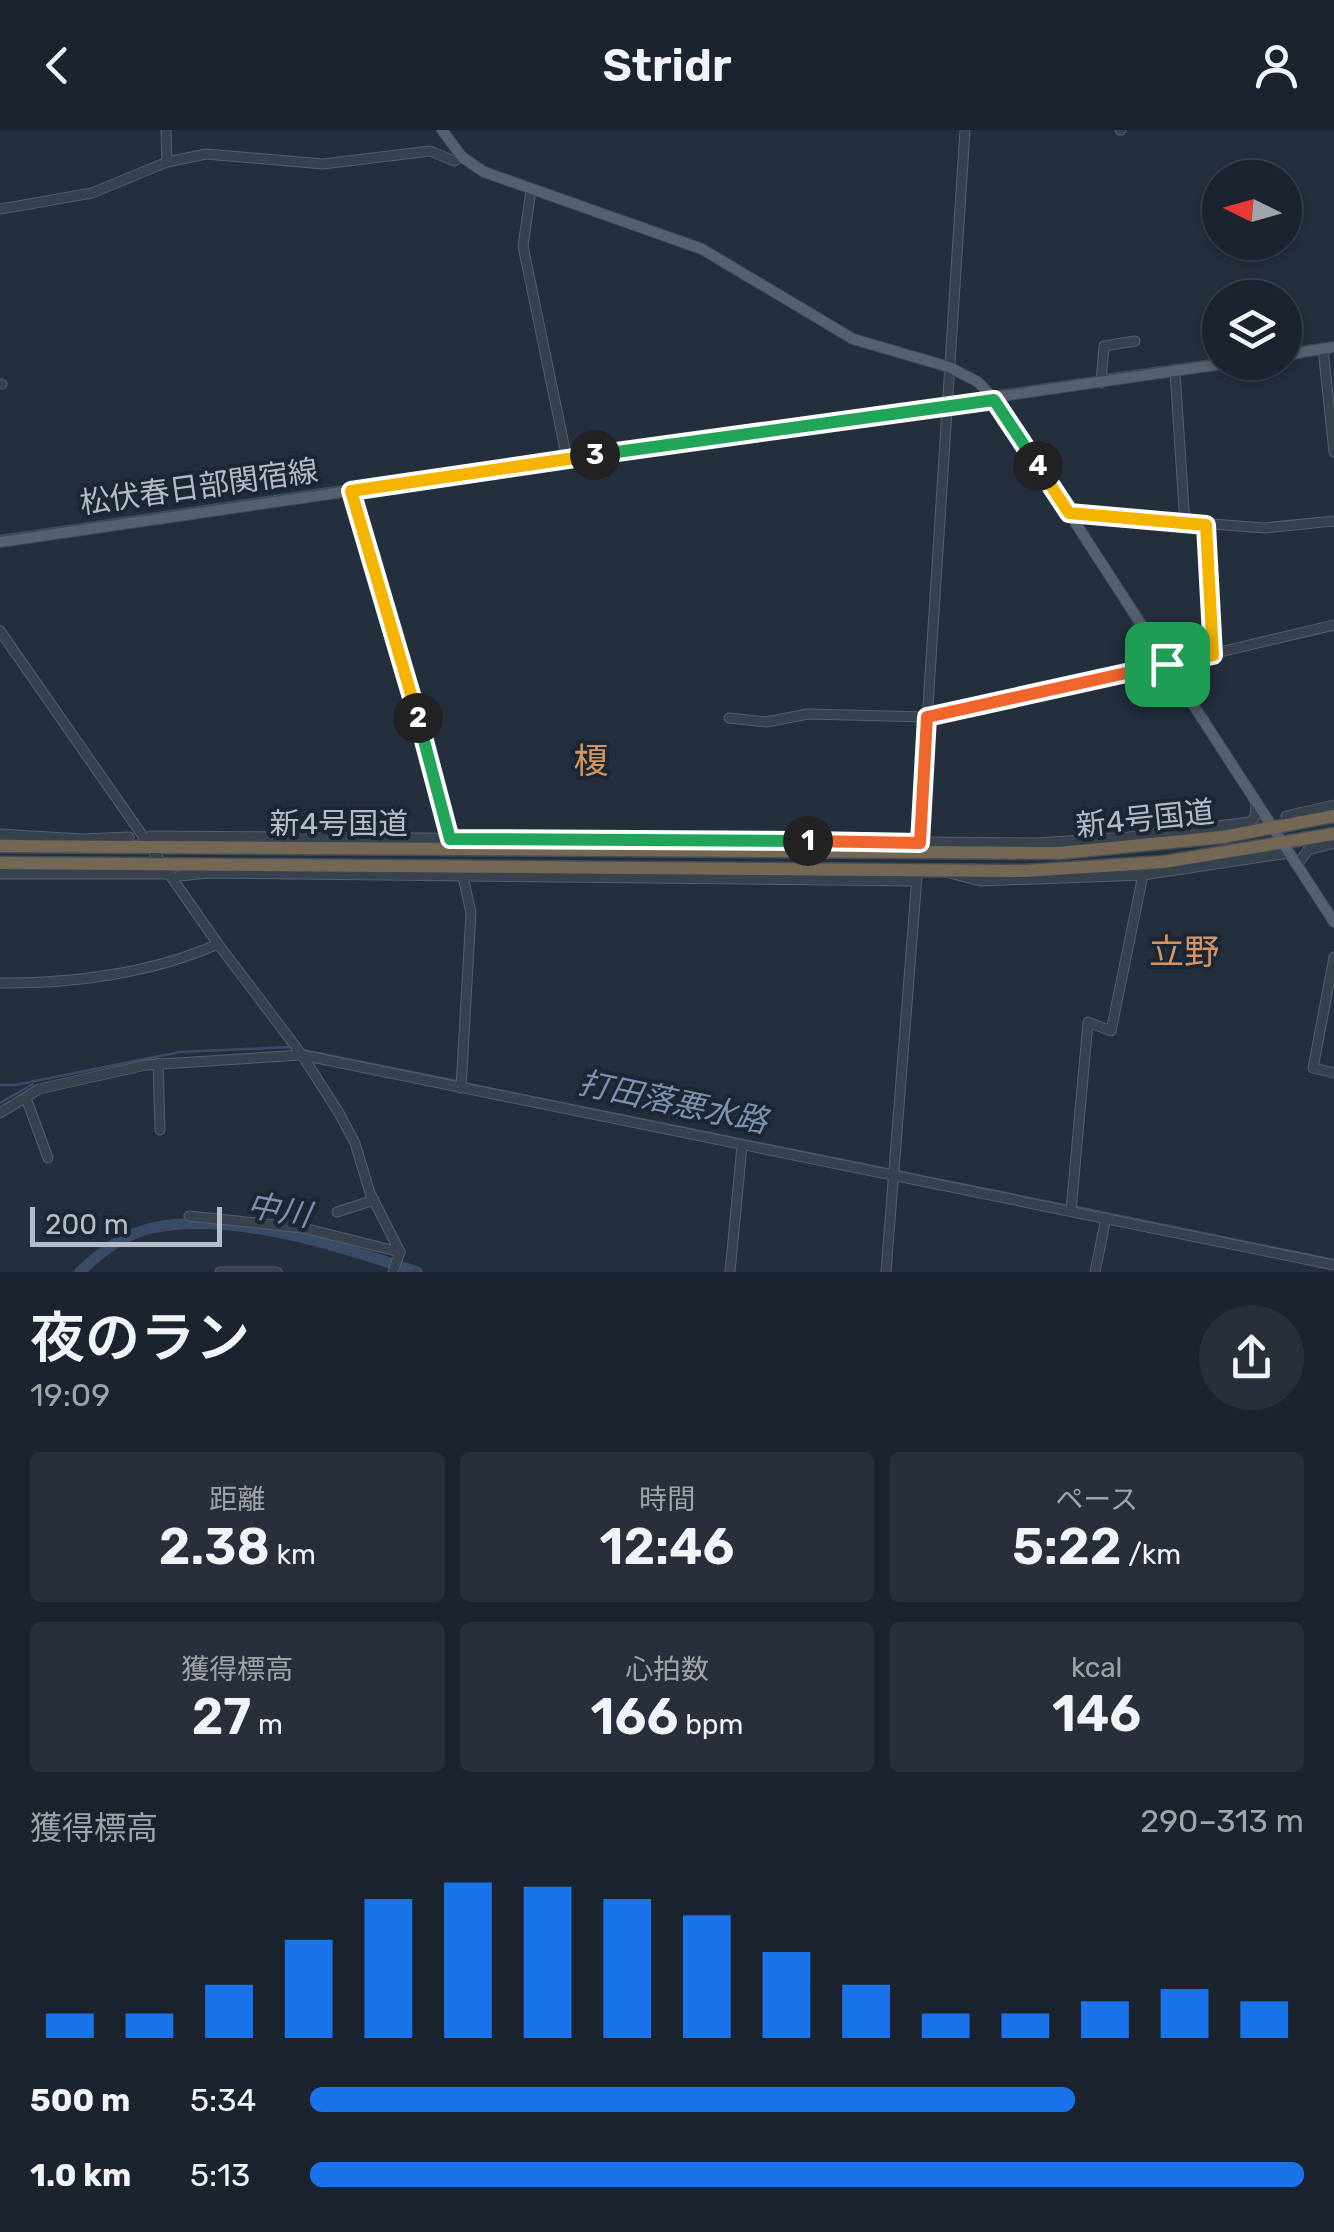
<!DOCTYPE html>
<html lang="ja">
<head>
<meta charset="utf-8">
<style>
	body { margin:0; font-family:Rubik,"Noto Sans JP",sans-serif; background:#282f3a; color:#f1f3f6; height:100vh; display:flex; flex-direction:column; font-size:38px; white-space:nowrap }
	* { box-sizing:border-box; margin:0 }
	p { font-size:32px; color:#a0a4aa }
	.icon { flex:none; width:55px; height:55px; fill:none; stroke:currentColor; stroke-width:2; stroke-linecap:round; stroke-linejoin:round }
	.map { position:relative; height:1142px; overflow:hidden }
	.sheet { display:flex; flex-direction:column; background:#1b232e; flex:1 }
	.sheet>* { flex:none }
	.needle { width:65px; rotate:275deg }
	.tools { position:absolute; left:1202px; top:30px; display:grid; gap:20px }
	.tools a { display:grid; place-items:center; width:100px; height:100px; border-radius:50%; background:#1b232e; box-shadow:0 2px 8px #0004,0 0 0 2px #39404a; font-size:50px }
	.scale { position:absolute; left:30px; bottom:25px; width:192px; box-sizing:border-box; padding-left:10px; border:5px solid #b4bcc9; border-top:0; font-size:28px; line-height:35px; white-space:nowrap; color:#b4bcc9; -webkit-text-stroke:8px #1d2633; paint-order:stroke }
	.pin { position:absolute; display:grid; place-items:center; width:85px; height:85px; color:#fff; margin:-42px; border-radius:20px; box-shadow:0 5px 15px #0006 }
	.km { position:absolute; width:50px; height:50px; margin:-25px; border-radius:50%; background:#222; color:#fff; font-size:28px; line-height:50px; text-align:center }
	.round { display:grid; place-items:center; flex:none; width:105px; height:105px; border-radius:52px; background:#282f3a }
	.head { display:flex; align-items:center; justify-content:space-between; height:170px; padding:0 30px }
	h1 { font-size:55px; font-weight:600; line-height:75px }
	.figures { display:grid; grid-template-columns:repeat(3,1fr); gap:15px; height:170px; padding:10px 30px }
	.figures div { display:grid; align-content:center; border-radius:10px; background:#282f3a; text-align:center }
	.figures b { font-size:50px; font-weight:600 }
	.figures small { font-size:28px; font-weight:400 }
	.figures p { font-size:28px }
	.chart { height:280px; padding:20px 30px }
	.chart p { display:flex; justify-content:space-between }
	.chart svg { width:100%; height:180px; margin-top:10px; stroke:#1a73e8; stroke-width:6 }
	ul { padding:0 30px; list-style:none; font-size:32px }
	li { display:grid; grid-template-columns:160px 120px 1fr; align-items:center; height:75px }
	li i { height:25px; border-radius:12px; background:#1a73e8 }
	header { display:flex; justify-content:space-between; align-items:center; height:130px; padding:0 30px; background:#1b232e; font-size:45px; font-weight:600 }
	.map>svg:first-child { display:block }
	.lines { fill:none; stroke-linecap:round; stroke-linejoin:round }
	.stream { stroke:#394c67; stroke-width:2.5 }
	.river { stroke:#394c67; stroke-width:11 }
	.minor-casing { stroke:#565f6c; stroke-width:11 }
	.major-casing { stroke:#414a57; stroke-width:12 }
	.highway-casing { stroke:#434c59; stroke-width:15 }
	.minor { stroke:#38414e; stroke-width:9 }
	.major { stroke:#56606e; stroke-width:10 }
	.highway { stroke:#746855; stroke-width:12 }
	.split-1-casing { stroke:#fff; stroke-width:20 }
	.split-2-casing { stroke:#fff; stroke-width:20 }
	.split-3-casing { stroke:#fff; stroke-width:20 }
	.split-4-casing { stroke:#fff; stroke-width:20 }
	.split-5-casing { stroke:#fff; stroke-width:20 }
	.split-1 { stroke:#f0652b; stroke-width:12 }
	.split-2 { stroke:#22a559; stroke-width:12 }
	.split-3 { stroke:#f5b400; stroke-width:12 }
	.split-4 { stroke:#22a559; stroke-width:12 }
	.split-5 { stroke:#f5b400; stroke-width:12 }
	.labels { text-anchor:middle; dominant-baseline:central; stroke-width:8; stroke-linejoin:round; paint-order:stroke }
	.street-label { font-size:30px; fill:#b4bcc9; stroke:#1d2633 }
	.water-label { font-size:32px; font-style:italic; fill:#7c92b1; stroke:#1d2633 }
	.quarter-label { font-size:35px; fill:#d59563; stroke:#1d2633 }
</style>
</head>
<body>
<header><svg class="icon" aria-label="back" viewBox="0 0 24 24"><path d="M15 5l-7 7 7 7"/></svg>Stridr<svg class="icon" aria-label="person" viewBox="0 0 24 24"><circle cx="12" cy="8" r="4"/><path d="M4 21q1-7 8-7t8 7"/></svg></header>
<div class="map">
<svg width="1334" height="1142" viewBox="0 0 1334 1142">
	<rect width="100%" height="100%" fill="#242f3e"/>
	<g class="lines">
		<g class="stream">
			<polyline points="1285,219 1323,214"/>
			<polyline points="1105,245 1220,229"/>
			<polyline points="991,262 1097,247"/>
			<polyline points="952,268 983,263"/>
			<polyline points="570,323 944,269"/>
			<polyline points="0,406 563,324"/>
			<polyline points="303,920 456,951"/>
			<polyline points="464,953 1069,1076"/>
			<polyline points="0,955 15,955 180,922 290,917"/>
			<polyline points="0,973 33,954"/>
			<polyline points="1077,1077 1334,1130"/>
		</g>
		<path class="river" d="M80 1142C100 1122 125 1104 152 1098 232 1081 341 1116 417 1142"/>
		<g class="minor-casing">
			<g id="minor">
				<polyline points="166,0 167,32"/>
				<polyline points="1120,0 1121,0"/>
				<polyline points="531,60 523,116 567,329"/>
				<polyline points="0,79 92,63 167,32 206,24 323,34 430,21 454,31 462,27"/>
				<polyline points="1323,219 1334,322"/>
				<polyline points="1175,242 1185,394"/>
				<polyline points="1101,253 1104,216 1135,211"/>
				<polyline points="0,254 2,254"/>
				<polyline points="351,361 451,712"/>
				<polyline points="1069,383 1264,398 1334,391"/>
				<polyline points="1206,395 1213,525"/>
				<polyline points="0,501 218,814 302,925 339,983 355,1013 370,1063 400,1122 393,1142"/>
				<polyline points="729,588 766,592 808,584 927,587 1102,550 1334,495"/>
				<polyline points="1286,686 1334,675"/>
				<polyline points="0,704 82,709 129,707"/>
				<polyline points="150,706 1037,713 1129,707 1250,692 1255,687 1256,674"/>
				<polyline points="919,716 965,0"/>
				<polyline points="1297,735 1308,720 1334,713"/>
				<polyline points="950,743 980,751 1143,745 1289,723"/>
				<polyline points="0,744 170,744"/>
				<polyline points="179,746 209,743 916,751"/>
				<polyline points="1334,827 1313,938 1334,943"/>
				<path d="M0 853C71 854 153 843 218 814"/>
				<polyline points="158,933 160,1000"/>
				<polyline points="461,958 471,783 462,742"/>
				<polyline points="26,968 48,1028"/>
				<polyline points="0,983 39,959 146,935 302,925 1334,1135"/>
				<polyline points="1071,1081 1088,892 1111,901 1143,745"/>
				<polyline points="337,1082 374,1070"/>
				<polyline points="189,1086 303,1098 400,1122"/>
				<polyline points="220,1142 277,1142"/>
				<polyline points="730,1142 742,1016"/>
				<polyline points="886,1142 917,746"/>
				<polyline points="1095,1142 1106,1088"/>
			</g>
		</g>
		<g class="major-casing">
			<g id="major">
				<polyline points="442,0 462,27 484,42 702,119 853,209 949,237 978,252 994,269 1069,383 1334,792"/>
				<polyline points="1285,225 1334,217"/>
				<polyline points="0,412 1236,232"/>
			</g>
		</g>
		<g class="highway-casing">
			<g id="highway">
				<polyline points="0,716 1060,723 1223,707 1334,686"/>
				<polyline points="0,733 1024,741 1164,732 1334,704"/>
			</g>
		</g>
		<use href="#minor" class="minor"/>
		<use href="#major" class="major"/>
		<use href="#highway" class="highway"/>
	</g>
	<g class="lines">
		<g class="split-1-casing">
			<polyline id="split-1" points="808,711 920,713 927,587 1167,534"/>
		</g>
		<g class="split-2-casing">
			<polyline id="split-2" points="418,588 450,709 808,711"/>
		</g>
		<g class="split-3-casing">
			<polyline id="split-3" points="418,588 351,361 595,325"/>
		</g>
		<g class="split-4-casing">
			<polyline id="split-4" points="595,325 994,270 1038,336"/>
		</g>
		<g class="split-5-casing">
			<polyline id="split-5" points="1038,336 1069,383 1206,395 1213,525 1167,534"/>
		</g>
		<use href="#split-1" class="split-1"/>
		<use href="#split-2" class="split-2"/>
		<use href="#split-3" class="split-3"/>
		<use href="#split-4" class="split-4"/>
		<use href="#split-5" class="split-5"/>
	</g>
	<g class="labels">
		<g class="street-label">
			<text transform="translate(199 357) rotate(-8)">松伏春日部関宿線</text>
			<text transform="translate(1145 689) rotate(-6)">新4号国道</text>
			<text x="339" y="694">新4号国道</text>
		</g>
		<g class="water-label">
			<text transform="translate(673 972) rotate(12)">打田落悪水路</text>
			<text transform="translate(279 1080) rotate(10)">中川</text>
		</g>
		<g class="quarter-label">
			<text x="591" y="631">榎</text>
			<text x="1184" y="822">立野</text>
		</g>
	</g>
</svg>
<div class="tools">
<a><svg class="needle" viewBox="-14 -14 28 28"><path d="M0-13l5 13h-10z" fill="#e53935"/><path d="M0 13l5-13h-10z" fill="#a0a4aa"/></svg></a>
<a><svg class="icon" aria-label="layers" viewBox="0 0 24 24"><path d="M12 4l9 5-9 5-9-5zM3 14l9 5 9-5"/></svg></a>
</div>
<div class="scale">200 m</div>
<div class="pin" style="left:1167px;top:534px;background:#1e9e55"><svg class="icon" aria-label="arrive" viewBox="0 0 24 24"><path d="M6 21V4h12l-3 4 3 4H6"/></svg></div>
<b class="km" style="left:808px;top:711px">1</b>
<b class="km" style="left:418px;top:588px">2</b>
<b class="km" style="left:595px;top:325px">3</b>
<b class="km" style="left:1038px;top:336px">4</b>
</div>
<section class="sheet">
<div class="head"><div><h1>夜のラン</h1><p>19:09</p></div><a class="round"><svg class="icon" aria-label="share" viewBox="0 0 24 24"><path d="M12 15V3M7 8l5-5 5 5M5 13v7h14v-7"/></svg></a></div>
<div class="figures">
<div><p>距離</p><b>2.38<small> km</small></b></div>
<div><p>時間</p><b>12:46</b></div>
<div><p>ペース</p><b>5:22<small> /km</small></b></div>
</div>
<div class="figures">
<div><p>獲得標高</p><b>27<small> m</small></b></div>
<div><p>心拍数</p><b>166<small> bpm</small></b></div>
<div><p>kcal</p><b>146</b></div>
</div>
<div class="chart"><p><span>獲得標高</span>290–313 m</p>
<svg viewBox="0 0 160 44" preserveAspectRatio="none"><path d="M5 44V38M15 44V38M25 44V31M35 44V20M45 44V10M55 44V6M65 44V7M75 44V10M85 44V14M95 44V23M105 44V31M115 44V38M125 44V38M135 44V35M145 44V32M155 44V35"/></svg>
</div>
<ul>
<li><b>500 m</b>5:34<i style="width:77%"></i></li>
<li><b>1.0 km</b>5:13<i style="width:100%"></i></li>
</ul>
</section>
</body>
</html>
